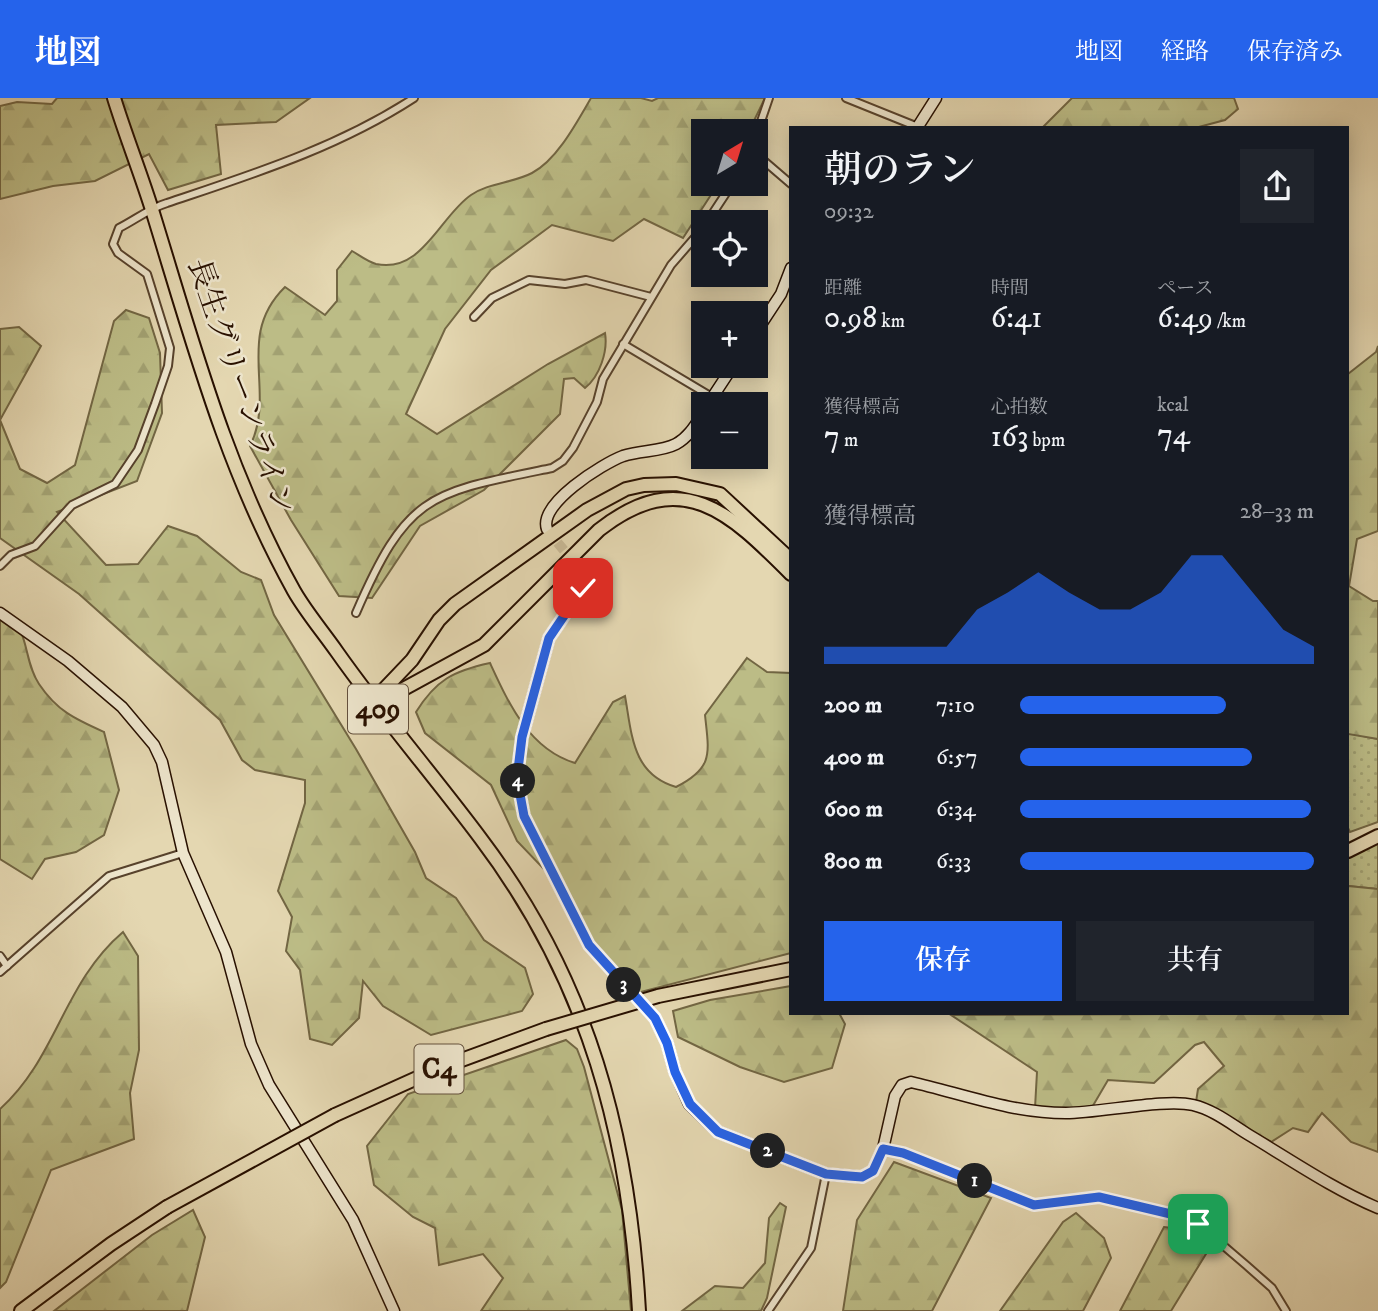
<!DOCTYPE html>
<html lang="ja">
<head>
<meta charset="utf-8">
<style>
	body { margin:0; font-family:"IM FELL DW Pica","Noto Serif JP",serif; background:#20242c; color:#f1f3f6; height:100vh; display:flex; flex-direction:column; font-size:26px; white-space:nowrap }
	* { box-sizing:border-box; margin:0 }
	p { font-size:23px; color:#9ea1a6 }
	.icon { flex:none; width:38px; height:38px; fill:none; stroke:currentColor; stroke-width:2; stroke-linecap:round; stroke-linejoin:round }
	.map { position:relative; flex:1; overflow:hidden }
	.side { position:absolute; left:789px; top:28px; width:560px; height:889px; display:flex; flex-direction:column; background:#171b24; border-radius:0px; box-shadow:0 4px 18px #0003 }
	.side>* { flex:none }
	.needle { width:46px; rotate:38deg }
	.tools { position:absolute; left:691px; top:21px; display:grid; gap:14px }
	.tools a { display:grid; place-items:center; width:77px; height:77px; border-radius:0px; background:#171b24; box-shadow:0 4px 18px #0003; font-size:35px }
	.pin { position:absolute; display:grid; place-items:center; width:60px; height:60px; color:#fff; margin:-30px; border-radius:14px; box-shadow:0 4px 10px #0006 }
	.km { position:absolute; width:35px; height:35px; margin:-18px; border-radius:50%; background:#222; color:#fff; font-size:19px; line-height:35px; text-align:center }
	.round { display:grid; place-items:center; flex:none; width:74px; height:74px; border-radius:0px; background:#20242c }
	.head { display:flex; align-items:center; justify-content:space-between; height:119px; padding:0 35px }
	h1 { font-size:38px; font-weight:600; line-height:52px }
	.figures { display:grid; grid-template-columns:repeat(3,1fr); gap:10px; height:119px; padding:7px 35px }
	.figures div { display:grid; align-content:center }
	.figures b { font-size:30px; font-weight:600 }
	.figures small { font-size:19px; font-weight:400 }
	.figures p { font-size:19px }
	.chart { height:196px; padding:14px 35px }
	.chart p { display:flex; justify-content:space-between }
	.chart svg { width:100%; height:126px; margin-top:7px; fill:#2563eb; opacity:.7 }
	.cta { display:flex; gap:14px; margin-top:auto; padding:14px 35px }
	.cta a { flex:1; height:80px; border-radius:0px; background:#2563eb; color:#fff; font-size:28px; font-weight:600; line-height:80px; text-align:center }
	.cta a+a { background:#20242c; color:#f1f3f6 }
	ul { padding:0 35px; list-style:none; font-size:23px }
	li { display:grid; grid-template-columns:112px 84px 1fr; align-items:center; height:52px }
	li i { height:18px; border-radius:9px; background:#2563eb }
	header { display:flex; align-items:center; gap:42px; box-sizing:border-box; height:98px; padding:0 35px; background:#2563eb; color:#fff }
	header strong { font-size:33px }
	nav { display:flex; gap:38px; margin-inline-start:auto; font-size:24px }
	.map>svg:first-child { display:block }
	.grass { fill:url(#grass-dots); stroke:#726643; stroke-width:2 }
	.forest { fill:url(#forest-firs); stroke:#726643; stroke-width:2 }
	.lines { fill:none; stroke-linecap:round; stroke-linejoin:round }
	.secondary-tunnel { stroke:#c8b996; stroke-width:10; stroke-dasharray:10 5; stroke-linecap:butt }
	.street-casing { stroke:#57422c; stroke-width:10 }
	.secondary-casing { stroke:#281000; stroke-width:13 }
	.highway-casing { stroke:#281000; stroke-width:16 }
	.street { stroke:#ede5cc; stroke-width:6 }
	.secondary { stroke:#ede5cc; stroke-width:10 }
	.highway { stroke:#e4d7b1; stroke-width:12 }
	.highway-bridge-casing { stroke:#281000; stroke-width:16; stroke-linecap:butt }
	.highway-bridge { stroke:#e4d7b1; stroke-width:12 }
	.route-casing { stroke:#fff; stroke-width:14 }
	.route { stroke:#2563eb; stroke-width:9 }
	.labels { text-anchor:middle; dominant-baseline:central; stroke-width:5; stroke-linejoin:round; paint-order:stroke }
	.shield { fill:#ede5cc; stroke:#63503d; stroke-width:2 }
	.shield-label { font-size:28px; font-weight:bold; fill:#281000 }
	.street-label { font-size:30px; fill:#281000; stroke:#ede5cc }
</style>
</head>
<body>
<header>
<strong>地図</strong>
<nav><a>地図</a><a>経路</a><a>保存済み</a></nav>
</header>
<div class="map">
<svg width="1378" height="1213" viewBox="0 0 1378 1213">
	<defs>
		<pattern id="grass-dots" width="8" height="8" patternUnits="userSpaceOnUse" patternTransform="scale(1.75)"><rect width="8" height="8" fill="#bcbc86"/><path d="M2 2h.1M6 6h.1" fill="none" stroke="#a2a172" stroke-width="1.8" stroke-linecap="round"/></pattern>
		<pattern id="forest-firs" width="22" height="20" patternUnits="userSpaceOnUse" patternTransform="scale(1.75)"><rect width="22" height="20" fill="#bcbc86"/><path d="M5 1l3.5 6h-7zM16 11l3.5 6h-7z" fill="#a2a172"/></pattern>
	</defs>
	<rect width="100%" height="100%" fill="#e4d7b1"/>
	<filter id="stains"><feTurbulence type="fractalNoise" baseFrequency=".00286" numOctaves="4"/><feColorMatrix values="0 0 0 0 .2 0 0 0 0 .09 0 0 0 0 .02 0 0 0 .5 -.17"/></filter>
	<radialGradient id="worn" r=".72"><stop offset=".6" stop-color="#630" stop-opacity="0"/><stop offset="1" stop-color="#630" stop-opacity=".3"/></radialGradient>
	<g class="grass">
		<polygon points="1348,635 1378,641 1378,724 1350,734 1348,730"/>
		<polygon points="1378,745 1378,791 1348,788 1348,758"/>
	</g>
	<g class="forest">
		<polygon points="57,0 310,0 276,24 216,27 221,76 168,92 149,56 95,83 53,88 0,101 0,8 17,4 52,6"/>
		<path d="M591 0H641L652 3 658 0H765L749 33H704V86H718L683 140 644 121 613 143 552 127 491 172 445 231 406 316 437 336 548 266 605 235C608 253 600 278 585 290L574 280 564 281 560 316 484 392 420 428 372 500 339 498 291 422 250 348C277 294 234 239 285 189L325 217 337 203V172L352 153C359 157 368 164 376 166 422 176 440 118 471 97 488 85 513 85 532 75 557 62 577 24 591 0Z"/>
		<polygon points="1072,0 1234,0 1238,11 1225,22 1195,30 1042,30"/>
		<polygon points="126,212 149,220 160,255 162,315 137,383 57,414 106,467 138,466 168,428 197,438 241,474 261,482 274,517 356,651 415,754 426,780 456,800 484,842 525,870 533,896 522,913 431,937 383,908 363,883 359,920 332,947 310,941 300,872 286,853 292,819 278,793 305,705 305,682 255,672 242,662 220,622 79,496 0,440 0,231 19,229 41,248 0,322 20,371 47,385 75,367 114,223"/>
		<polygon points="1378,248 1378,433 1357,441 1349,488 1373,503 1378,503 1378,641 1348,636 1348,276 1376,254"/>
		<path d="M0 510C31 527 22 561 39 586 57 613 75 621 104 634L119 692 104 737 76 754 45 761 32 781 0 761Z"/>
		<path d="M747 560 767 574 791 575V855L637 895 595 849 565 793 517 743 491 687 425 635 416 614C436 582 453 573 490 565 509 606 529 651 575 665L613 604 625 598C632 637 632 676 676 689 714 670 709 655 705 617Z"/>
		<polygon points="1348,788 1378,791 1378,1054 1351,1044 1322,1015 1308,1034 1293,1030 1271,1044 1196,1004 1198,991 1224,968 1204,944 1195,947 1154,985 1108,982 1091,1011 1035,1010 1037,974 951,917 1348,915"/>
		<path d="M123 834 138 858 139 952 130 995 134 1041 51 1072 6 1184 0 1190V1011C57 960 63 885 123 834Z"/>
		<polygon points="791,888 791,915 839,915 845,926 832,970 784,984 740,969 678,939 673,913 710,902"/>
		<polygon points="566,942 577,951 584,969 622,1112 631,1213 481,1213 503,1180 483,1156 439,1167 435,1130 413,1119 374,1087 367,1048 408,996"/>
		<polygon points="894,1064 991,1100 932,1213 843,1213 857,1122"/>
		<polygon points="780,1105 786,1109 767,1200 761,1213 682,1213 715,1188 743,1190 765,1165 769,1120"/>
		<polygon points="193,1112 205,1139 187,1213 54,1213 152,1137"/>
		<polygon points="1076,1115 1104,1140 1111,1160 1083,1213 1000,1213 1063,1124"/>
		<polygon points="1164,1129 1179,1131 1209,1151 1171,1213 1120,1213"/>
	</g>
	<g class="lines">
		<polyline class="secondary-tunnel" points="548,433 581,473"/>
		<g class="street-casing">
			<g id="street">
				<polyline points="846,0 918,29"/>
				<polyline points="756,38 769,0"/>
				<polyline points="756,56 791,86"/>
				<polyline points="707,124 732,86"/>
				<polyline points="474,219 492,200 529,182 565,186 586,182 651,199"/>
				<polyline points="623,246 712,299"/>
				<path d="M0 468 11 457 35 448 72 407 115 386 138 352 155 306 168 268 170 250 147 176 118 155 113 146 119 130C135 122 150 110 167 105 253 76 337 50 414 0"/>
				<path d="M356 515C408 395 429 395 552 370L563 363 573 350 597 304 603 281 671 167 704 129"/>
				<polyline points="0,858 7,868"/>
				<polyline points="0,874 109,778 183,755"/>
				<polyline points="883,1051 903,1055 1034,1107 1099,1099 1175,1117 1198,1126 1246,1167 1272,1190 1286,1213"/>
				<polyline points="768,1213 811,1150 826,1076"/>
			</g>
		</g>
		<g class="secondary-casing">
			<g id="secondary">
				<polyline points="917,30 936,0"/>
				<polyline points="756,234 781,196 791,170"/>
				<polyline points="708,306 733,268"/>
				<path d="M547 431C538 406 602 366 623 358 640 352 661 354 676 346 689 339 696 326 704 314"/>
				<path d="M581 473 583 490 549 540 522 639 517 680 524 718 589 847 655 920 667 945 675 974 689 1006 718 1034 826 1076 862 1079 873 1073 883 1051 895 998 902 987 911 984C963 996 1012 1015 1066 1015 1100 1015 1166 1000 1193 1007 1214 1012 1231 1026 1249 1037 1291 1062 1333 1091 1378 1110"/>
				<polyline points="0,515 68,563 122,609 154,647 162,664 183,755 226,854 251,946 269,987 353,1122 394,1213"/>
			</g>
		</g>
		<g class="highway-casing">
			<g id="highway">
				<path d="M114 0C126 39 141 76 153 115 194 248 226 371 294 493 306 514 323 534 337 554 382 618 434 678 481 741 589 884 629 1037 639 1213"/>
				<polyline points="372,604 412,562 439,522 455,506 587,412 626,391 644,387 676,386 720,396 791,462"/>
				<path d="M373 604 398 594 484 547 599 432C682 367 730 415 791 476"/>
				<polyline points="1348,753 1378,738"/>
				<polyline points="658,898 791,871"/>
				<polyline points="335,1017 437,971 546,931"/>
				<polyline points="21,1213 111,1146 167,1109"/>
			</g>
		</g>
		<use href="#street" class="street"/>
		<use href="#secondary" class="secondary"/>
		<use href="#highway" class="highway"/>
		<g class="highway-bridge-casing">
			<g id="highway-bridge">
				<polyline points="546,931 658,898"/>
				<polyline points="167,1109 335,1017"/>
			</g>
		</g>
		<use href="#highway-bridge" class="highway-bridge"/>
	</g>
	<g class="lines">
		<g class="route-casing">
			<polyline id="route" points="583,490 549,540 522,639 517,680 524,718 589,847 655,920 667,945 675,974 690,1006 718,1034 826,1076 849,1078 862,1079 873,1073 883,1051 903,1055 1034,1107 1099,1099 1175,1117 1198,1126"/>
		</g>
		<use href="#route" class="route"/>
	</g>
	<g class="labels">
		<g class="shield">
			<rect x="348" y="586.5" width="60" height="49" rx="5"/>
			<rect x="414.5" y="946.5" width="49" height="49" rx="5"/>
		</g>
		<g class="shield-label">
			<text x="378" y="611">409</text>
			<text x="439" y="971">C4</text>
		</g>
		<g class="street-label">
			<text transform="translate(240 289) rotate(71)">長生グリーンライン</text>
		</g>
	</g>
	<rect width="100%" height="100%" filter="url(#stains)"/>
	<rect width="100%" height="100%" fill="url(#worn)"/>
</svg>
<div class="tools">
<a><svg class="needle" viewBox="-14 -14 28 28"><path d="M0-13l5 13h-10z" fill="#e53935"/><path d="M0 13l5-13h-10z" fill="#9ea1a6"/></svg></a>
<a><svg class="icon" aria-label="locate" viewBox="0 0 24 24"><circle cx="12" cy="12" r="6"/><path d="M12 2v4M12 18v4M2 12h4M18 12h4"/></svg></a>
<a>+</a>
<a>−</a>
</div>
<div class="pin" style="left:1198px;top:1126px;background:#1e9e55"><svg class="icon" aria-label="arrive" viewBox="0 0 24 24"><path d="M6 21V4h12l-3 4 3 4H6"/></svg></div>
<div class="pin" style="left:583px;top:490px;background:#d93025"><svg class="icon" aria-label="check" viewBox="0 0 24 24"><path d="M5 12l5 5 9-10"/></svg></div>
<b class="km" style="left:975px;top:1083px">1</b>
<b class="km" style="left:768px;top:1053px">2</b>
<b class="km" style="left:624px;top:887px">3</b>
<b class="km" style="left:518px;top:683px">4</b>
<section class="side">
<div class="head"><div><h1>朝のラン</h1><p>09:32</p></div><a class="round"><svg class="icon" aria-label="share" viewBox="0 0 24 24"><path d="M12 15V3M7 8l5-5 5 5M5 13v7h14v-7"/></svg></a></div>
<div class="figures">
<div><p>距離</p><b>0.98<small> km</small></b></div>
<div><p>時間</p><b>6:41</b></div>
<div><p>ペース</p><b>6:49<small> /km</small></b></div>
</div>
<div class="figures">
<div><p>獲得標高</p><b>7<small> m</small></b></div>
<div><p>心拍数</p><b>163<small> bpm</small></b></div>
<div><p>kcal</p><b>74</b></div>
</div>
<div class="chart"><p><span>獲得標高</span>28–33 m</p>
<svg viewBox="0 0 160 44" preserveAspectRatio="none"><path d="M0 44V38L10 38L20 38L30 38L40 38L50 25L60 19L70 12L80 19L90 25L100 25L110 19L120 6L130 6L140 19L150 32L160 38V44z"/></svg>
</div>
<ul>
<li><b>200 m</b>7:10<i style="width:70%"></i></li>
<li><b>400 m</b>6:57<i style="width:79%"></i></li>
<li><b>600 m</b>6:34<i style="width:99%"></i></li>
<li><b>800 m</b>6:33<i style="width:100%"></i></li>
</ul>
<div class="cta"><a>保存</a><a>共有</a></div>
</section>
</div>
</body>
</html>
